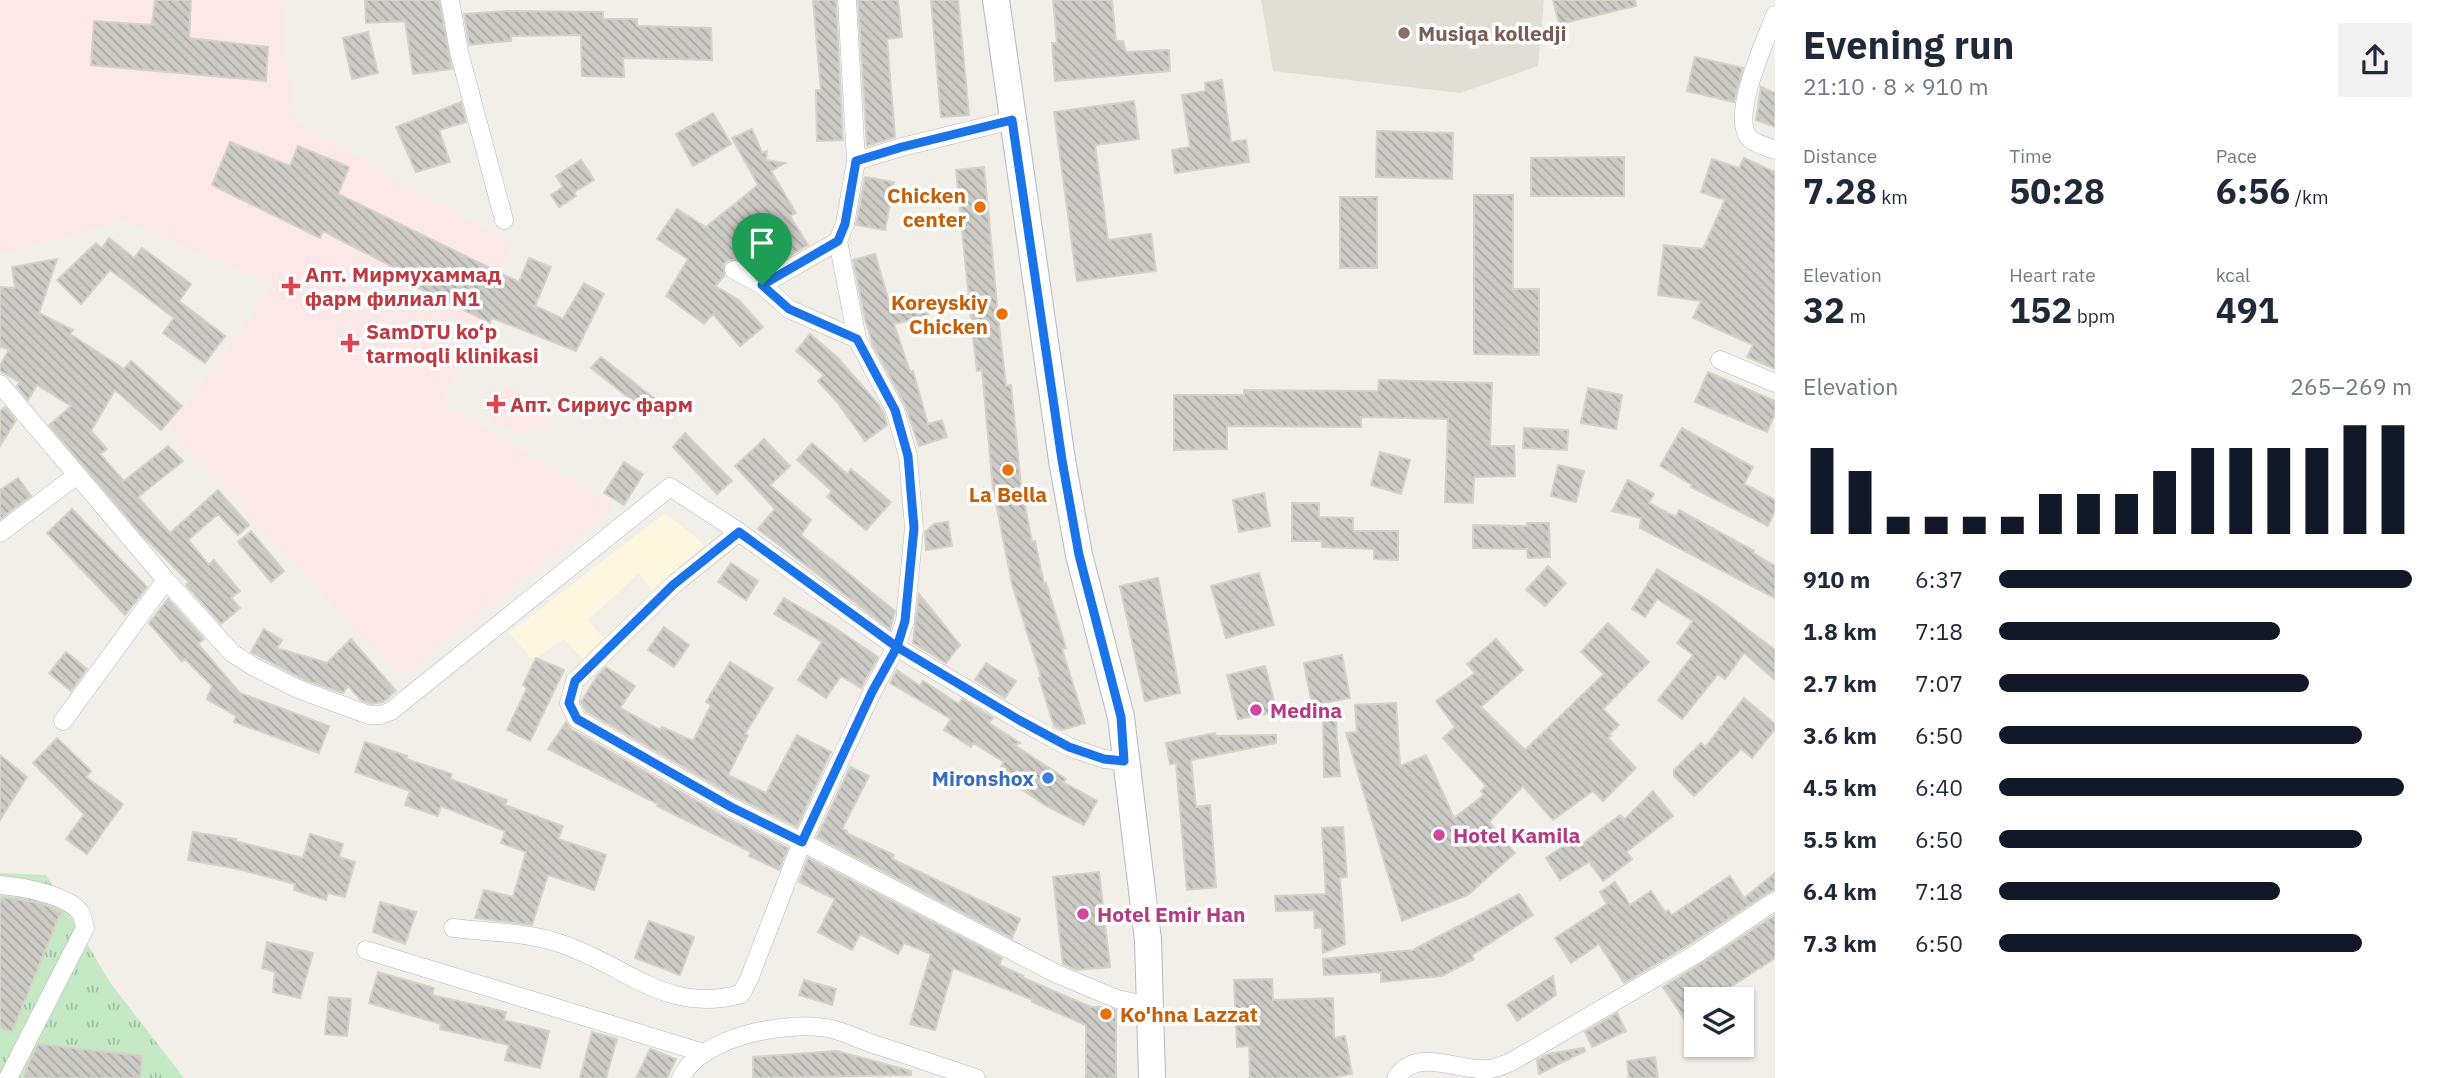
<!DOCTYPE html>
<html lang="en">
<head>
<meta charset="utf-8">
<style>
	body { margin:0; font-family:"IBM Plex Sans",sans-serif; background:#f2f2f3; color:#1f2937; height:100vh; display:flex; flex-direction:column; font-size:26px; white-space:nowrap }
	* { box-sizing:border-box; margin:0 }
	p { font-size:23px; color:#747a83 }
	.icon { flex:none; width:38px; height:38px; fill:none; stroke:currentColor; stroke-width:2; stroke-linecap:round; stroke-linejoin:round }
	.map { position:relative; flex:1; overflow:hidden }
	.panel { display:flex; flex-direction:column; background:#fff; width:665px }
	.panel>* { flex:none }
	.fabs { position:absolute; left:1684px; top:987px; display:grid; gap:14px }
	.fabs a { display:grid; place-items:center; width:70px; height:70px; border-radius:0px; background:#fff; box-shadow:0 2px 5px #0004; font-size:35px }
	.pin { position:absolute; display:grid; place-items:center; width:60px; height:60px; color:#fff; margin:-72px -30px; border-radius:50% 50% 50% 0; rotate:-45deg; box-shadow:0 0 7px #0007 }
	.pin .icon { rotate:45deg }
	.round { display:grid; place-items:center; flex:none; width:74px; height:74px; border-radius:0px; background:#f2f2f3 }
	.summary { display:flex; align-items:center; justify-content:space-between; height:119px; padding:0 28px }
	h1 { font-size:38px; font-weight:700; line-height:52px }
	.metrics { display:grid; grid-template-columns:repeat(3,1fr); gap:10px; height:119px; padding:7px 28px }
	.metrics div { display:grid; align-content:center }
	.metrics b { font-size:35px; font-weight:700 }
	.metrics small { font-size:19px; font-weight:400 }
	.metrics p { font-size:19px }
	.chart { height:196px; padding:14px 28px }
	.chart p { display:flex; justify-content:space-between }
	.chart svg { width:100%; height:126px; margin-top:7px; stroke:#111827; stroke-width:6 }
	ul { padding:0 28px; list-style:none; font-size:23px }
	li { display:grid; grid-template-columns:112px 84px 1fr; align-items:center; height:52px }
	li i { height:18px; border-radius:9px; background:#111827 }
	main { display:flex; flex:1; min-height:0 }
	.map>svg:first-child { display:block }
	.commercial { fill:#fef7e0 }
	.education { fill:#e1ded6 }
	.medical { fill:#fce8e6 }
	.grass { fill:url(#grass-tufts) }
	.building { fill:url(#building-back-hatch); stroke:#d6d1c6; stroke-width:2 }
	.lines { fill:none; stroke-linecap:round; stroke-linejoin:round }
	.minor-casing { stroke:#b5b8bc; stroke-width:19 }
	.secondary-casing { stroke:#b6babf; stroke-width:28 }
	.minor { stroke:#fff; stroke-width:18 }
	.secondary { stroke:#fff; stroke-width:26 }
	.route-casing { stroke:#fff; stroke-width:14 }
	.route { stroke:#1a73e8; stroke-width:9 }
	.education-dot { fill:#8d6e63; stroke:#fff; stroke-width:2.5 }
	.food-dot { fill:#e8710a; stroke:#fff; stroke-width:2.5 }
	.health-dot { fill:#e0444e; stroke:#fff; stroke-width:2.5 }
	.hotel-dot { fill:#d1479c; stroke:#fff; stroke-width:2.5 }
	.shop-dot { fill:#3f7fe0; stroke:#fff; stroke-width:2.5 }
	.labels { text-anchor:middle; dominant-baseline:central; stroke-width:7; stroke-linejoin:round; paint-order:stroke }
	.education-label { font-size:21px; font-weight:bold; fill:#785e54; stroke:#fff; text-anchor:start }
	.food-label { font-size:21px; font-weight:bold; fill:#c56008; stroke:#fff; text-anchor:end }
	.health-label { font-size:21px; font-weight:bold; fill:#be3a42; stroke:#fff; text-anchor:start }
	.hotel-label { font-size:21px; font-weight:bold; fill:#b23c85; stroke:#fff; text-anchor:start }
	.shop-label { font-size:21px; font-weight:bold; fill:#366cbe; stroke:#fff; text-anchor:end }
</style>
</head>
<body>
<main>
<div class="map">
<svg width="1775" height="1078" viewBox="0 0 1775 1078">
	<defs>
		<pattern id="grass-tufts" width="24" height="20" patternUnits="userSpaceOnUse" patternTransform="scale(1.75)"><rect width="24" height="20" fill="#c5e8c5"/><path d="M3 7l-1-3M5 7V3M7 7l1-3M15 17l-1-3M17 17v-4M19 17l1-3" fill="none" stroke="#a3c0a4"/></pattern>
		<pattern id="building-back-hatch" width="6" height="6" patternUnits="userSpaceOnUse" patternTransform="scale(1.75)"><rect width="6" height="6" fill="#cccac5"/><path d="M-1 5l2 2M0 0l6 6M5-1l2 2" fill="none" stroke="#a9a8a4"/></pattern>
	</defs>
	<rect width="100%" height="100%" fill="#f1efe8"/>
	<polygon class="commercial" points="665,513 705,545 652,591 639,573 588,620 603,638 583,659 564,639 533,660 509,633"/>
	<polygon class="education" points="1261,0 1544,0 1538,66 1460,93 1273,71"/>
	<g class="medical">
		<polygon points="0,0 286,0 285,48 296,122 512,245 442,403 615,506 400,676 169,430 274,284 124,220 0,254"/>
		<polygon points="505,386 555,407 546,429 537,423 531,437 490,420"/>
	</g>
	<polygon class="grass" points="0,873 46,875 111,984 184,1078 0,1078"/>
	<g class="building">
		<polygon points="155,0 191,0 189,38 268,47 266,81 91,65 94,21 152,25"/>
		<polygon points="365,0 439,0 452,69 413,74 405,21 366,23"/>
		<polygon points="813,0 836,0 843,140 817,141 816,90 821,90"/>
		<polygon points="858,0 898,0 902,37 887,39 895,137 867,146"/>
		<polygon points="931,0 958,0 969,115 941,117"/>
		<polygon points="1053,0 1112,0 1116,41 1123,41 1126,52 1169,50 1170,71 1055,81 1052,43 1057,43"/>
		<polygon points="1553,0 1635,0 1636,6 1559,24"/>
		<polygon points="509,11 603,12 603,19 637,19 637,26 711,28 712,60 623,58 624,77 582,76 581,35 511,36 511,41 469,45 464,14"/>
		<polygon points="368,32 378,73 352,79 343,38"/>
		<polygon points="1695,57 1743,68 1734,102 1687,91"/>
		<polygon points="1222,80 1231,142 1246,140 1249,162 1175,173 1172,150 1190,147 1182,95 1206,91 1205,83"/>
		<polygon points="1761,87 1775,93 1775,127 1756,120"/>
		<polygon points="1134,101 1139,139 1095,145 1108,240 1151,234 1156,271 1077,281 1054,112"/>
		<polygon points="461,102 466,122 439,130 450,162 416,172 396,127"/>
		<polygon points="713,113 731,144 693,166 676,134"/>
		<polygon points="752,129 762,153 767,151 766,160 785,163 771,171 796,213 790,216 808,245 779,262 762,233 738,260 729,260 724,264 724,276 715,286 739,300 763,327 740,346 713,314 704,324 666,296 688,259 657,239 677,209 706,227 758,185 732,138"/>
		<polygon points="1377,131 1453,133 1452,179 1376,177"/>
		<polygon points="230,142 290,166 298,146 349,167 338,194 519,282 529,258 551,267 535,306 563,319 584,283 604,294 576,351 492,318 490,323 400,279 403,272 323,231 320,238 212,185"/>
		<polygon points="1624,157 1624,196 1531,196 1531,158"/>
		<polygon points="1744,158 1775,172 1775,369 1747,357 1753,345 1693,318 1701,301 1658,295 1664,245 1703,249 1725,200 1701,192 1712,159 1739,168"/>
		<polygon points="581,160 594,180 574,192 576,196 559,207 551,195 563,187 556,176"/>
		<polygon points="984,167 999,325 1006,386 1011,385 1021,485 1032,542 1035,541 1044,584 1046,583 1066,648 1062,649 1085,723 1062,730 1054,726 1039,678 1041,677 1012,584 993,488 982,370 977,371 971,320 956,170"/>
		<polygon points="865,177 894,182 885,230 856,225"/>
		<polygon points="1474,195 1513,195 1513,289 1539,289 1539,355 1474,354"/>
		<rect x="1340" y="197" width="37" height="71"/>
		<polygon points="109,238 134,258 142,248 191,284 179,301 225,336 205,363 163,333 174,318 110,270 81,304 57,280 96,243 102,248"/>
		<polygon points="875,254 890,305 924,297 928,316 894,324 910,372 913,371 928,424 942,420 947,437 919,446 905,405 873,345 865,319 853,260"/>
		<polygon points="57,259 39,313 73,330 70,334 124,369 131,361 182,406 161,430 115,390 91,431 107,449 100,454 124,481 168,446 183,461 138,497 170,533 218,490 249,525 238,535 218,514 188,540 209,565 214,560 240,591 231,598 240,608 221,624 186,585 189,582 143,536 49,425 71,406 37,385 28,400 17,386 20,382 0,371 0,366 9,349 0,347 0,287 15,288 12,267"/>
		<polygon points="810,334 838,358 879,405 884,414 887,425 865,441 837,402 818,381 824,375 796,351"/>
		<polygon points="601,357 659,402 649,414 591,368"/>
		<polygon points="1708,372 1775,401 1775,414 1767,432 1695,402"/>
		<polygon points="1379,380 1492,383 1490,446 1514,446 1515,476 1474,477 1473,503 1445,502 1448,419 1361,417 1361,427 1227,426 1227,449 1174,450 1174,395 1244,395 1244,390 1378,391"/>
		<polygon points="1588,388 1622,395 1616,429 1581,423"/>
		<polygon points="5,407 16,420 0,446 0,411"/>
		<polygon points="1524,428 1568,430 1567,450 1523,448"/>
		<polygon points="1682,428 1753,467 1744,484 1775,500 1775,511 1768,526 1691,487 1692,485 1660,466"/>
		<polygon points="685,433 732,481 717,494 673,447"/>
		<polygon points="764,439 790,466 770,485 811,520 801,535 895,611 890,629 758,529 775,509 735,466"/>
		<polygon points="812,443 847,474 851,469 891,502 866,530 827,497 832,491 797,460"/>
		<polygon points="1380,452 1410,460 1401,494 1371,485"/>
		<polygon points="624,462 643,474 624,505 604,493"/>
		<polygon points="1558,465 1584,471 1576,502 1551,496"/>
		<polygon points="18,478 31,496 0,519 0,490"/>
		<polygon points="1628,480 1654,494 1649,503 1676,517 1679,510 1754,551 1753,553 1775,566 1775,598 1640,528 1641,518 1612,511"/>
		<polygon points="1264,493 1270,526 1239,532 1233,500"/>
		<polygon points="1292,503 1319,503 1319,517 1353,518 1353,531 1398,531 1398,560 1374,559 1374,549 1322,547 1322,541 1292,541"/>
		<polygon points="72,509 147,587 125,615 47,533"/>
		<polygon points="948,522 952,546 926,550 925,532 934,524"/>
		<polygon points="1527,523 1549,523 1550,557 1528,558 1527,549 1473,548 1473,525 1527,526"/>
		<polygon points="251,531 284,571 271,582 238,542"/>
		<polygon points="731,563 758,581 746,600 718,582"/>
		<polygon points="1548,566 1566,583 1545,606 1526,590"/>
		<polygon points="1657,569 1714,604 1775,650 1775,680 1744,653 1725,679 1718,674 1682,719 1658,700 1693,655 1677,643 1693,621 1657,599 1645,617 1632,609"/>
		<polygon points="1259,573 1274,625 1226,638 1211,586"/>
		<polygon points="1158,578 1180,693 1145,701 1120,586"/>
		<polygon points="919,594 960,645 946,663 913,643"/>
		<polygon points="784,598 832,626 878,657 861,688 841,676 826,698 798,680 822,642 774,614"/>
		<polygon points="168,599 204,639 198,644 240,693 329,726 319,753 234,722 236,716 207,699 212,686 185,659 182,662 149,623"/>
		<polygon points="1608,623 1649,662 1603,709 1619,725 1609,734 1611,736 1608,738 1636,768 1603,801 1593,791 1553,820 1523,786 1489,822 1515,853 1468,895 1402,921 1346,733 1357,732 1355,705 1396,703 1400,766 1426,755 1454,818 1484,795 1481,791 1486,786 1443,738 1455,727 1436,701 1475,673 1467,664 1496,639 1523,670 1481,707 1525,750 1604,674 1581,652"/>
		<polygon points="664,627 689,645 674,667 648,650"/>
		<polygon points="264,629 282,640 277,648 327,663 351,639 396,691 383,702 371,704 361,700 348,686 343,693 303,679 251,652"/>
		<polygon points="66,652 87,669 71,691 49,673"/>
		<polygon points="1342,655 1350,698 1312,705 1304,663"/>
		<polygon points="536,658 564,670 530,741 507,730 527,688 523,685"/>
		<polygon points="730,662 773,688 745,734 748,735 728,775 766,793 797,735 831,752 797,827 736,797 586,711 581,702 597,676 606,667 635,686 620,708 660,730 662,727 693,741 711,705 706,702"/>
		<polygon points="986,663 1016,681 1005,698 975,680"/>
		<polygon points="1265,666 1277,712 1238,719 1227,675"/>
		<polygon points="897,670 920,686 923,681 959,704 962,699 993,718 989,723 1020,743 1014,745 1066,779 1063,782 1097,801 1084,825 1048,807 997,773 1004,762 973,743 971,747 944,730 951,719 890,683"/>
		<polygon points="1744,698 1775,724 1775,729 1752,758 1741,749 1694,796 1674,776 1674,770 1701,743 1705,747"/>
		<polygon points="1323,711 1335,711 1340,776 1324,777"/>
		<polygon points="566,722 571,729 725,817 788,848 779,870 749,856 751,852 657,806 658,804 548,749"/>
		<polygon points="1215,733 1216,736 1276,735 1276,743 1191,760 1196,807 1210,805 1216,887 1187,890 1176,763 1170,764 1166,743"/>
		<polygon points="57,738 91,771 86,777 123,804 87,854 66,839 84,814 33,763"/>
		<polygon points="365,742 407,756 406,759 452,774 450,779 507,800 505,805 563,826 558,839 606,855 594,890 548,875 532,925 475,918 484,890 513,897 526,852 501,843 505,831 441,806 438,816 405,805 410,791 355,772"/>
		<polygon points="0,755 27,777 0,820"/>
		<polygon points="850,767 869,776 842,829 847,831 846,833 894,855 892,859 1020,919 1012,938 817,837"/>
		<polygon points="1653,791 1673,816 1626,852 1632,859 1603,881 1589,862 1560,880 1546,858 1568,843 1570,845 1574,842 1578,847 1620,815 1625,819"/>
		<polygon points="1343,827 1347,877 1340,878 1345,944 1323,953 1322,927 1315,928 1314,910 1276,911 1275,896 1326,894 1322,828"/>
		<polygon points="193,832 236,839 235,841 303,858 310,834 343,844 339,857 355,862 345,897 328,893 326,900 294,890 295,884 238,869 188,860"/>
		<polygon points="808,858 1002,958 999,965 1024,976 1019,976 1091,1007 1107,1007 1116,1010 1116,1078 1086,1078 1086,1025 1032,1002 1033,1000 953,968 935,1030 910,1024 931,954 904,943 898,954 860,934 852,950 818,932 835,899 799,882"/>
		<polygon points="1099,872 1110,967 1077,970 1063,964 1053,877"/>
		<polygon points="1775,873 1775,890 1769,892 1690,944 1624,983 1599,944 1571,963 1555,938 1607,904 1600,892 1615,882 1630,905 1651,891 1665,912 1668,910 1672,915 1730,876 1744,898"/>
		<polygon points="1519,894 1533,915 1472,955 1474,959 1442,976 1381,982 1381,972 1324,975 1323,959 1413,950"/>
		<polygon points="2,897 40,903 61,912 12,1032 0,1027 0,901"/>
		<polygon points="380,902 416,912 405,944 373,932"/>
		<polygon points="1775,915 1775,958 1712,999 1696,999 1696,1037 1663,987 1702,963"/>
		<polygon points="649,921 694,937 680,975 635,958"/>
		<polygon points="267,942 313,953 300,998 273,992 275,972 262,968"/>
		<polygon points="378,972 434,988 432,995 506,1012 504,1020 549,1031 540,1068 505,1060 509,1045 440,1029 441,1024 369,1003"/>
		<polygon points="1553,976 1556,995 1517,1021 1507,1005"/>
		<polygon points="1272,979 1273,1000 1333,998 1334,1038 1345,1036 1352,1074 1330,1078 1250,1078 1249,1046 1237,1047 1234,980"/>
		<polygon points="804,980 836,989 832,1005 799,995"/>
		<polygon points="329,997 351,999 347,1036 325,1034"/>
		<polygon points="1617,1013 1626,1031 1592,1047 1585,1032"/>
		<polygon points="592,1032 617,1039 606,1078 580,1078"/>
		<polygon points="38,1044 142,1056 140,1078 25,1078 27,1067"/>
		<polygon points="1584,1048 1585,1051 1539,1074 1537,1060 1548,1054"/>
		<polygon points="650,1049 676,1059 667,1078 636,1078"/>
		<polygon points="837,1051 911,1071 911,1075 753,1078 753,1057"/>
		<polygon points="1655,1057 1658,1078 1629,1078 1627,1061"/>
	</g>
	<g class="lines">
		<g class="minor-casing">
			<g id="minor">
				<polyline points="450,0 459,52 504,220"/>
				<polyline points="847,0 856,161 845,224 838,241 857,339 895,410 908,456 914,528 905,621 896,647 872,692 802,842 1057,974 1117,999 1150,1006"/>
				<path d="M1775 15C1766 40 1729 118 1750 139 1756 144 1768 147 1775 150"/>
				<polyline points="856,161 902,147 1012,120"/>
				<polyline points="838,241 762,285 789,309 857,339"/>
				<polyline points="734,270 762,285"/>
				<polyline points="1720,360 1775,383"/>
				<polyline points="0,384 166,580 232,653 254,667 298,689 369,715 381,715 391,711 670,487 739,532 896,647 1019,720 1069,747 1104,759 1124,761"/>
				<polyline points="0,533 77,475"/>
				<polyline points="63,721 166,580"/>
				<path d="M0 885C21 887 66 894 80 912 83 916 84 923 85 928L8 1078"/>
				<path d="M453 928C488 932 526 932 559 943 625 964 665 1015 741 994L749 979 802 842 731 807 577 719 569 703 575 681 673 585 739 532"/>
				<polyline points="366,950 704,1053"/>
				<path d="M681 1078C700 1036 787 1021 827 1028 843 1031 859 1039 873 1044 908 1055 942 1067 976 1078"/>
				<path d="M1396 1078C1418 1045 1459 1073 1490 1069 1497 1068 1505 1064 1511 1062L1696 954 1775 901"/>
			</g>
		</g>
		<g class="secondary-casing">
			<polyline id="secondary" points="996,0 1062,460 1079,555 1121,717 1148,940 1152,1078"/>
		</g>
		<use href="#minor" class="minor"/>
		<use href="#secondary" class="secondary"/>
	</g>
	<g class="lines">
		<g class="route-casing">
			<polyline id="route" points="762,285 789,309 857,339 895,410 908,456 914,528 905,621 897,647 872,692 802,842 731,807 577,719 569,703 575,681 673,585 739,532 897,647 1019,720 1069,747 1104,759 1124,761 1121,717 1079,555 1062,460 1012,120 902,147 856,161 845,224 838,241 762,285"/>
		</g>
		<use href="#route" class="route"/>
	</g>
	<circle class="education-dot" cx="1404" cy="33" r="7"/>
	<g class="food-dot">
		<circle cx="980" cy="207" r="7"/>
		<circle cx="1002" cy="314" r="7"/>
		<circle cx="1008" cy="470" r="7"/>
		<circle cx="1106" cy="1014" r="7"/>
	</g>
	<g class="health-dot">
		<path d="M287.5 275.5h7v7h7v7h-7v7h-7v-7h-7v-7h7z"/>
		<path d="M346.5 332.5h7v7h7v7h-7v7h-7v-7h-7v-7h7z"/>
		<path d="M492.5 393.5h7v7h7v7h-7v7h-7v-7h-7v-7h7z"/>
	</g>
	<g class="hotel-dot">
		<circle cx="1256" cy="710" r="7"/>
		<circle cx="1439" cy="835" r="7"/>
		<circle cx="1083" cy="914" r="7"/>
	</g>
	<circle class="shop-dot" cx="1048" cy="778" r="7"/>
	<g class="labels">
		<g class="education-label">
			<text x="1418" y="33">Musiqa kolledji</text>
		</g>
		<g class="food-label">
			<text x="966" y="195">Chicken<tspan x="966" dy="24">center</tspan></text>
			<text x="988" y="302">Koreyskiy<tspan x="988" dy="24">Chicken</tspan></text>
			<text x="1008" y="494" text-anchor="middle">La Bella</text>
			<text x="1120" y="1014" text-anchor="start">Ko'hna Lazzat</text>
		</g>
		<g class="health-label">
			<text x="305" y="274">Апт. Мирмухаммад<tspan x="305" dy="24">фарм филиал N1</tspan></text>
			<text x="366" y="331">SamDTU ko‘p<tspan x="366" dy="24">tarmoqli klinikasi</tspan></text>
			<text x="510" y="404">Апт. Сириус фарм</text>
		</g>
		<g class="hotel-label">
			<text x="1270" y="710">Medina</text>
			<text x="1453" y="835">Hotel Kamila</text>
			<text x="1097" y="914">Hotel Emir Han</text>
		</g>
		<g class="shop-label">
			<text x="1034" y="778">Mironshox</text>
		</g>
	</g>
</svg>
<div class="fabs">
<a><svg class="icon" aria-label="layers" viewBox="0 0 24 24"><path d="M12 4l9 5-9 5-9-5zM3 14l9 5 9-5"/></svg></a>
</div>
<div class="pin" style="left:762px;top:285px;background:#1e9e55"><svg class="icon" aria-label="arrive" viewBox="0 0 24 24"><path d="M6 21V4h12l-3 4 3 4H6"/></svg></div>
</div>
<section class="panel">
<div class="summary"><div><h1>Evening run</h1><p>21:10 · 8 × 910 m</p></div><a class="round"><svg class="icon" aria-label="share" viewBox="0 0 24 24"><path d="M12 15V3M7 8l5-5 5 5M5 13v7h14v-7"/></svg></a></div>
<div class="metrics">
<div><p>Distance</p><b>7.28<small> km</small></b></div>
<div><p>Time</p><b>50:28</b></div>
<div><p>Pace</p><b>6:56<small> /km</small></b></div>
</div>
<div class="metrics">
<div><p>Elevation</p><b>32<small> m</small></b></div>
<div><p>Heart rate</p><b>152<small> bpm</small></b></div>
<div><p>kcal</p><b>491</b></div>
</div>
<div class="chart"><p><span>Elevation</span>265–269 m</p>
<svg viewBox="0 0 160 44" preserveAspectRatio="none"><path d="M5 44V14M15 44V22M25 44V38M35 44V38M45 44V38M55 44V38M65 44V30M75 44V30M85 44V30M95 44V22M105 44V14M115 44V14M125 44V14M135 44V14M145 44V6M155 44V6"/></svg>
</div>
<ul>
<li><b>910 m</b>6:37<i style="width:100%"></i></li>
<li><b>1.8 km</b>7:18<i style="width:68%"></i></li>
<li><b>2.7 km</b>7:07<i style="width:75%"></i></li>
<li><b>3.6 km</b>6:50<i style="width:88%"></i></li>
<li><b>4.5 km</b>6:40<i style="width:98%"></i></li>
<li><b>5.5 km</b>6:50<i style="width:88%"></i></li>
<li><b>6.4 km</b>7:18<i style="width:68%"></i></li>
<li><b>7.3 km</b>6:50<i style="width:88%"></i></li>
</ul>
</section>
</main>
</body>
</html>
